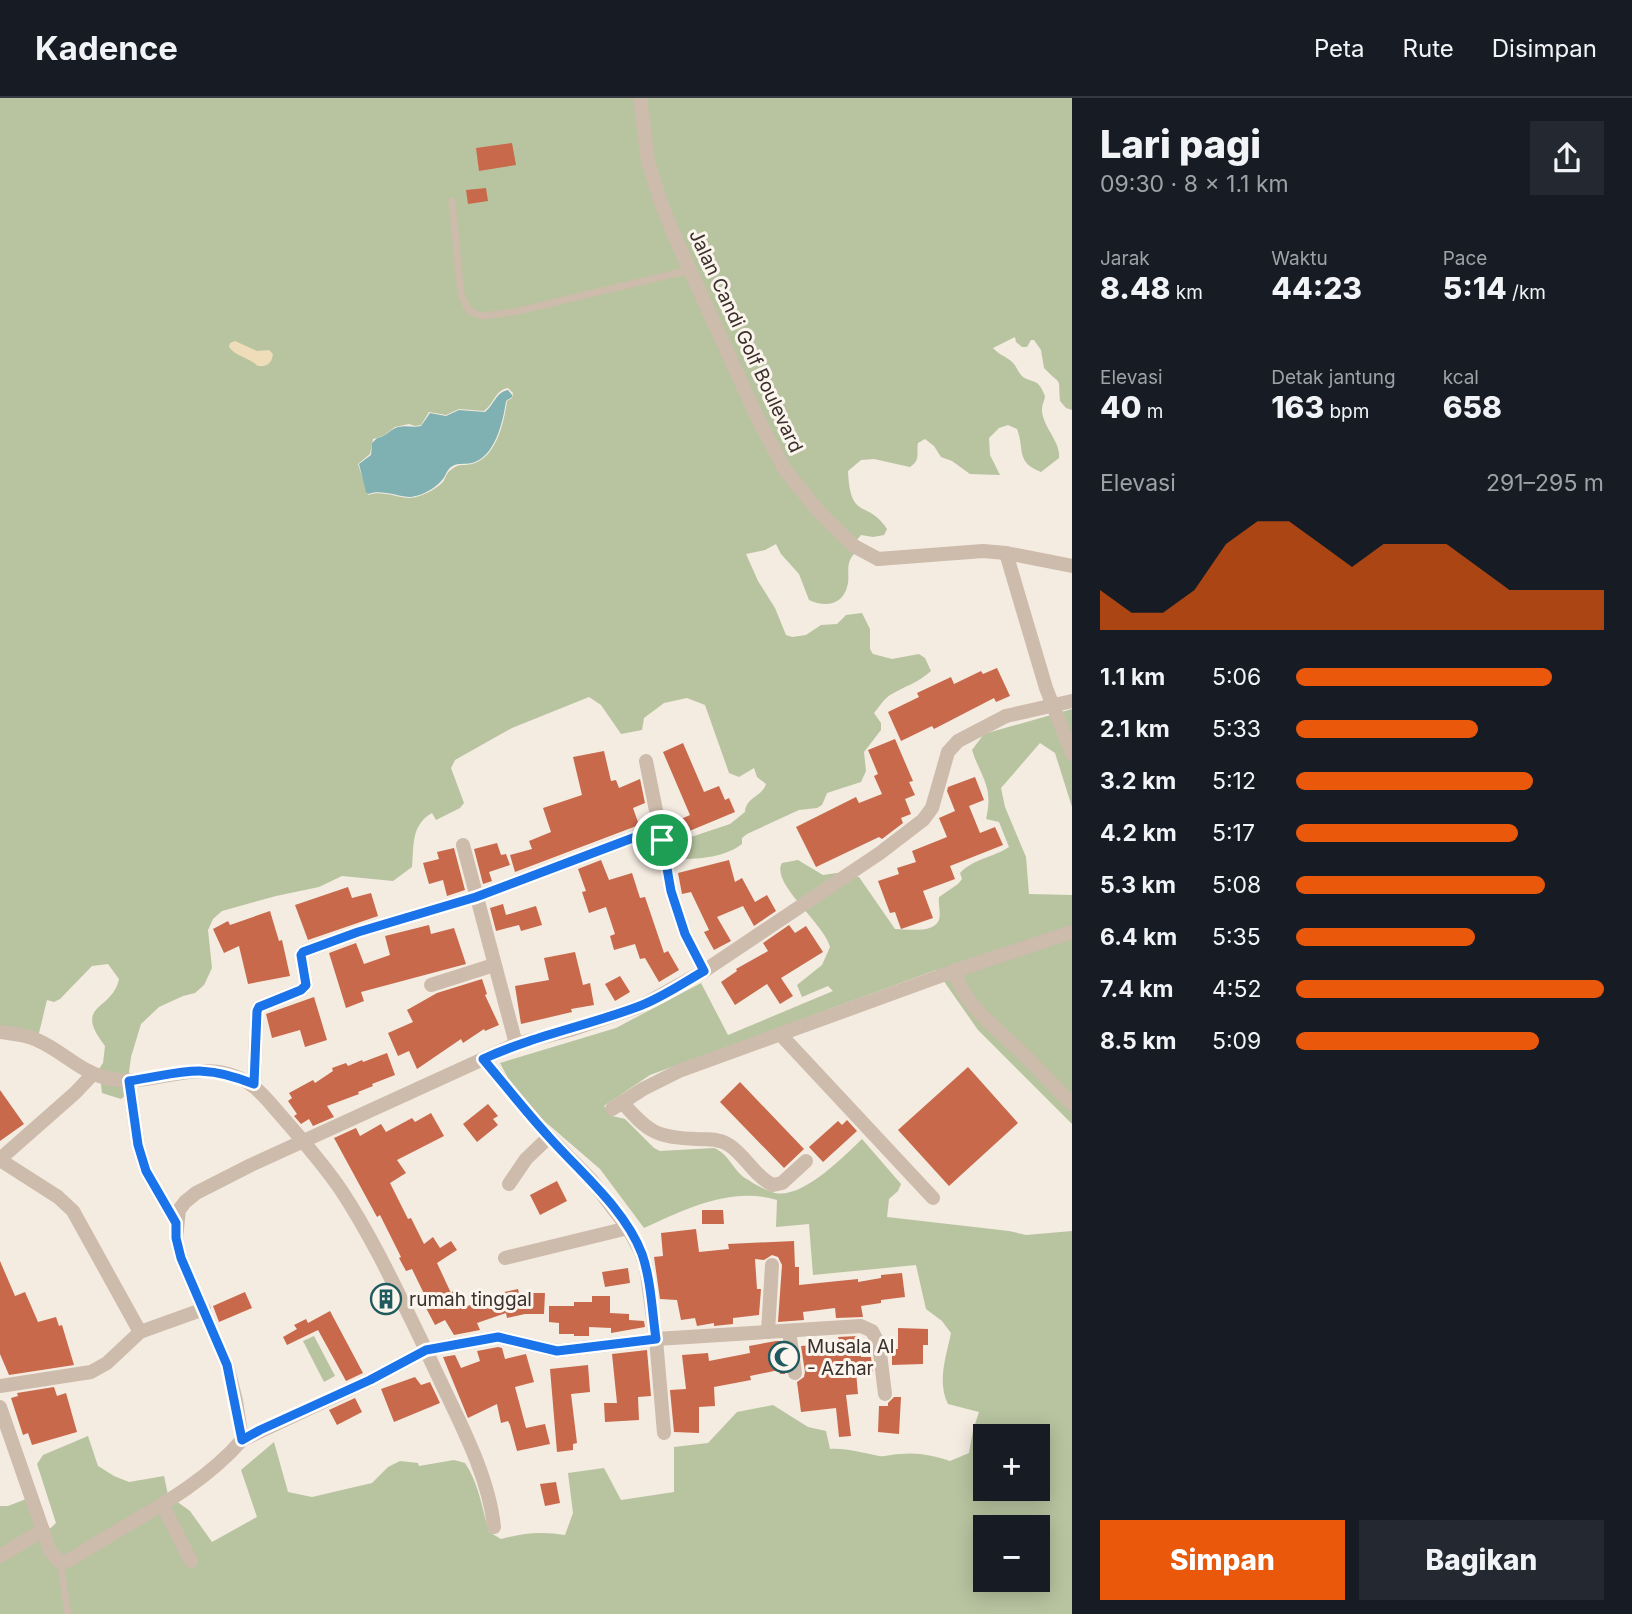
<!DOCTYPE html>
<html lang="id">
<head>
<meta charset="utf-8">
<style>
	body { margin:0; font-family:Inter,sans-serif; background:#242831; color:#f1f3f6; height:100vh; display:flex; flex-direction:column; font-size:26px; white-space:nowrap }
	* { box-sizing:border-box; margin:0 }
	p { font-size:23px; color:#9ea1a6 }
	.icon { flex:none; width:38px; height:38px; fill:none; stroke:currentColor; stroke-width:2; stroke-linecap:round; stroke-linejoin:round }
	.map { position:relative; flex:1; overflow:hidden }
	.details { display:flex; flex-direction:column; background:#171b24; width:560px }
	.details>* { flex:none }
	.controls { position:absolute; left:973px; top:1326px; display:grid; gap:14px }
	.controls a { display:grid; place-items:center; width:77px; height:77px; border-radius:0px; background:#171b24; box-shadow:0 4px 18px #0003; font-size:35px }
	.pin { position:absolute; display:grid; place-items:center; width:60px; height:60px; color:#fff; margin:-30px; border:4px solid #fff; border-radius:50%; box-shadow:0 2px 7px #0007 }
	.round { display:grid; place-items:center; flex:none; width:74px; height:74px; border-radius:0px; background:#242831 }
	.overview { display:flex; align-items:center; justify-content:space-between; height:119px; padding:0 28px }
	h1 { font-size:38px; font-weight:800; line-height:52px }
	.metrics { display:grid; grid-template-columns:repeat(3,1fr); gap:10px; height:119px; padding:7px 28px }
	.metrics div { display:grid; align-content:center }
	.metrics b { font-size:30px; font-weight:800 }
	.metrics small { font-size:19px; font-weight:400 }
	.metrics p { font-size:19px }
	.chart { height:196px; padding:14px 28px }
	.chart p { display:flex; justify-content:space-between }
	.chart svg { width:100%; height:126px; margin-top:7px; fill:#ea580c; opacity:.7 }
	.primary-button { display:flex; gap:14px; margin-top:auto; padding:14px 28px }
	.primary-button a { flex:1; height:80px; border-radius:0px; background:#ea580c; color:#fff; font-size:28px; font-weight:800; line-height:80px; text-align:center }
	.primary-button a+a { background:#242831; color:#f1f3f6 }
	ul { padding:0 28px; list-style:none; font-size:23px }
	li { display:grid; grid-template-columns:112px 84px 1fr; align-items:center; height:52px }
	li i { height:18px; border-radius:9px; background:#ea580c }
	header { display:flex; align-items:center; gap:42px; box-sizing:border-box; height:98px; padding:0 35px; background:#171b24; border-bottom:2px solid #363941 }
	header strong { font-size:33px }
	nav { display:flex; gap:38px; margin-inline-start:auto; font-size:24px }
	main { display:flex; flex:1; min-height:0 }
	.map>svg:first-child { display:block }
	.green { fill:#b8c4a0; fill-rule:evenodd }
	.sand { fill:#efdcb8 }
	.water { fill:#7fb0b2 }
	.building { fill:#c8694b }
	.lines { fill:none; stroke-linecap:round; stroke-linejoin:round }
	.lane { stroke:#cdbbac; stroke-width:7 }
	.street { stroke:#cdbbac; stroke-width:14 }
	.street-bridge { stroke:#cdbbac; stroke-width:14 }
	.route-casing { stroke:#fff; stroke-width:14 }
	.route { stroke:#1a73e8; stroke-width:9 }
	.labels { text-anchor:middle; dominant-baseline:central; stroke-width:6; stroke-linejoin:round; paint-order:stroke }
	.street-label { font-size:19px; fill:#3b302b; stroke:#fbf5ee }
	.poi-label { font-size:19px; fill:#3b302b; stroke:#fbf5ee; text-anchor:start }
</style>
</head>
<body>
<header>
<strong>Kadence</strong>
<nav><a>Peta</a><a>Rute</a><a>Disimpan</a></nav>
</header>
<main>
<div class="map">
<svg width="1072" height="1516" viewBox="0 0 1072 1516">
	<rect width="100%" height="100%" fill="#f4ebe1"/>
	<g class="green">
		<path d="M0 0H1072V312L1066 310 1060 303C1058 276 1063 290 1044 270L1041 252 1034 242H1031L1027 249H1022L1016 244 1015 239 993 250C998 256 1005 258 1011 263 1016 267 1017 272 1021 277 1031 287 1037 277 1045 298 1045 302 1042 306 1042 310 1041 328 1061 343 1059 360L1041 374C1015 364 1025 351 1017 331L1008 327 999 330 989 340 990 357 1000 377 970 376 952 363 941 359 934 348 925 341 918 345C916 355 921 362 910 369L874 361 861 362 848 373C850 424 868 401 887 431L884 437 873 439 861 437 852 448 854 456C844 467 851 477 847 489 842 508 824 509 809 502L799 476 781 456 776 446 765 452 746 456 758 483 775 510 786 537 792 539 806 537 821 527 837 526 846 517 862 515 870 531V551L873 556 892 561 919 556 925 560 931 573C918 585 905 588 890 597 884 601 879 609 874 615L881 625V632L864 654 866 673 861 684 827 695 822 707 817 710 799 712 747 736 742 740V746C725 759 701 761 679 761L673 750 676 744 730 726 745 714C746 699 762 699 766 686L757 679 754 670 739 679 729 675 705 607 687 600 664 605 644 620 642 632 621 636 601 607 589 599 512 630 455 662 451 670 464 705 460 710 436 722 432 715C411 727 414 747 412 769L393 783 342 778 319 789 276 798 222 813 213 821 208 832 212 870 204 887 195 895 183 898 159 909 141 926 131 959 126 997 121 1001 102 995 99 971 103 965 105 948C72 905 112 914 119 881L108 866 92 868 60 901 54 904 47 902 39 935 36 938 0 931ZM508 290 513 295 512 300 507 303C504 325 496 360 472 366 465 368 459 365 452 371 447 374 446 379 443 384 436 391 420 400 409 400 395 399 381 392 368 397L358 366 370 356 373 341 383 338 395 329 409 326 415 328 421 327 429 314 446 317 459 311 484 313C494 306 495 292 508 290Z"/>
		<path d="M1072 611V709L1055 655 1040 645 1001 690 1005 709 1026 759 1029 796 1072 797V1026L978 932 936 872 650 977 604 1008 612 1018 625 1021 654 1050 660 1053 714 1050C728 1055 733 1072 745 1080 753 1085 766 1093 775 1095 803 1101 844 1058 862 1041L901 1086 898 1093 889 1101 887 1119 1009 1133 1026 1137 1072 1133V1516H0V1408H8L26 1401 39 1441 56 1425 37 1366 43 1357 88 1338 98 1368 114 1378 129 1384 164 1378 168 1397 190 1413 212 1444 257 1419 241 1372 274 1344 288 1394 312 1399 372 1385 388 1369 400 1363 418 1365 419 1368 454 1362 465 1365C479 1386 482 1410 489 1434L501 1441C523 1435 542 1433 565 1437L573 1415 568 1375 604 1370 621 1402 674 1394V1349L708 1345 737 1314 773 1307 808 1329 826 1333 830 1351C846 1350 862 1355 879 1358 886 1359 893 1356 901 1356 917 1354 935 1358 950 1363L969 1355 973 1332 979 1314 948 1306C937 1284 946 1259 951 1235L942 1223 926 1211 916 1167 813 1177 809 1126 776 1129 777 1102C732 1088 685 1111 644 1130L600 1071 542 1021 508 980 500 965 616 930 701 885 728 937 833 893 828 888 802 899 797 887 822 867 830 849C824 825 770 785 782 765L798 762 823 777 837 775 859 779 895 831C907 831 933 836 939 822 941 816 938 806 939 799L958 786 962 781 960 775C973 761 994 759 1009 749L999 724 986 721C994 688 981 680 972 652L984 636ZM985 1339H1038V1391H985ZM985 1430H1038V1482H985Z"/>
		<polygon points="314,1238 335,1278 324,1284 303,1243"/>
	</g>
	<path class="sand" d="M235 243 257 253 269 252 273 256C272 265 267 269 258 268 248 259 235 258 229 249L230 245Z"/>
	<path class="water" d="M508 292 512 297V299L506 303C503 324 495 359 472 365 464 367 458 364 451 369 446 373 446 378 442 382 436 390 420 399 409 399 396 398 381 391 368 396L366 394 359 366 371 357 372 345 377 340C386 339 389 332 398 329 407 327 413 330 421 328L430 315 446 318 459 312 485 314C494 307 496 294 508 292Z"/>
	<g class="building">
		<polygon points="512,45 516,67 479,73 476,50"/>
		<polygon points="486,90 488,103 468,106 466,92"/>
		<polygon points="997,570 1010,598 996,604 994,600 934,631 932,628 901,643 888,614 919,599 917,595 951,579 954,586 981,573 983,576"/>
		<polygon points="895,641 913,683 909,684 915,697 905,701 911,716 901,720 903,725 882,741 879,739 816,769 796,729 856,699 859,705 882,696 874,678 878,676 868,652"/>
		<polygon points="683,645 704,694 719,688 725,702 729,700 735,714 687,734 681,721 690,717 663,654"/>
		<polygon points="604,653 611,683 616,682 619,690 640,681 645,705 633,710 639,727 515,774 510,757 532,751 529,743 551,734 543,710 582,697 573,659"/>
		<polygon points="975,679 984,702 969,708 980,735 995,729 1003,747 950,768 955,781 923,793 933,820 901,831 895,814 890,815 878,783 899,776 897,770 916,764 912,753 947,739 939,720 955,713 947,693 948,689"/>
		<polygon points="497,745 501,757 506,756 510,767 489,774 492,783 483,786 474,751"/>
		<polygon points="454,750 465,792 447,798 443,782 429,786 423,765 439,761 437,754"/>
		<polygon points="601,762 609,782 632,775 640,800 645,799 664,855 668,853 679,872 659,884 645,860 640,861 635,846 614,852 610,838 615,836 606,809 589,815 582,794 586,793 578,771"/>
		<polygon points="729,762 735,784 742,780 755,804 767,797 776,813 754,828 743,808 717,819 731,843 714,852 704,834 709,832 691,794 682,796 678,775"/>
		<polygon points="348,789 352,800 371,795 378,818 308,842 295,807"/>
		<polygon points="503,806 506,817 536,808 542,827 521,833 519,827 496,833 490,810"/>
		<polygon points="270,813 279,843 282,842 290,878 248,886 239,848 224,855 213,831 228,823 230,827"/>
		<polygon points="429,827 431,836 454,830 466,866 361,894 364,903 346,910 329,855 356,845 364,866 390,857 385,838"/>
		<polygon points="789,827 795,835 806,828 823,854 781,880 793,898 780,906 767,886 735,907 721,884 737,873 736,871 768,853 763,845"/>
		<polygon points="575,854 583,887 590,885 594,907 571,911 572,914 521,926 515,888 549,882 544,860"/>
		<polygon points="620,878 630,894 615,903 605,886"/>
		<polygon points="482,881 487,896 485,897 499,927 485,933 484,931 463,945 461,941 417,971 409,953 398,958 388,935 413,924 407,912 437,895"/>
		<polygon points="314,899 327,942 305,949 300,932 272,940 266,916"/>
		<polygon points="387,955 395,977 372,986 373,988 358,994 359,996 327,1008 334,1019 313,1028 309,1021 301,1026 294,1018 297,1016 288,1003 292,1000 289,995 313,982 315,985 333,973 332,970 346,965 348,968 362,962 363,964"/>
		<polygon points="968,969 1018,1025 949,1088 898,1032"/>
		<polygon points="740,984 804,1051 784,1070 720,1004"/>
		<polygon points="0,992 24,1026 0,1043"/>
		<polygon points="488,1006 498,1018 493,1021 498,1027 477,1044 463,1026"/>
		<polygon points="431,1015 444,1038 397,1062 406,1075 390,1085 408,1121 411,1120 424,1146 433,1139 440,1150 451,1143 457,1152 437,1165 451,1195 453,1193 462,1210 487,1201 487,1198 518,1191 519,1195 545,1195 544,1216 525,1216 507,1220 506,1215 477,1225 480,1232 454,1237 445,1222 435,1227 425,1208 429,1206 412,1171 406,1173 399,1160 401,1159 380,1117 377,1119 334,1040 356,1030 360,1038 381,1026 386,1034 412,1020 415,1024"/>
		<polygon points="847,1022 857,1033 823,1064 809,1049 838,1023 842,1027"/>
		<polygon points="557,1083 567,1103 540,1117 530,1097"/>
		<polygon points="702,1112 723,1112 724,1126 702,1126"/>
		<polygon points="696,1131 699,1154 729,1151 728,1146 794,1143 795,1169 799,1169 799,1187 858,1181 858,1184 881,1180 881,1177 902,1175 905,1199 881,1202 881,1205 861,1208 863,1219 836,1220 835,1210 803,1214 804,1222 778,1224 782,1167 778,1159 772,1157 764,1162 755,1161 757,1191 761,1191 759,1217 733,1220 733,1226 714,1228 714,1225 697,1228 695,1220 681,1222 677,1202 660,1201 654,1159 663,1158 661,1135"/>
		<polygon points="0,1163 15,1198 25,1194 38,1224 56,1219 59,1228 62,1227 74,1267 9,1277 0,1256"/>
		<polygon points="628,1170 630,1185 605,1189 602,1174"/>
		<polygon points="245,1194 252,1210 219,1224 213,1208"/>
		<polygon points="592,1198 610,1198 610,1215 629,1216 629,1222 644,1223 645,1229 611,1235 611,1230 589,1229 589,1238 574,1238 574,1236 559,1236 559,1225 549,1224 549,1208 574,1208 574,1204 592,1204"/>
		<polygon points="330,1213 363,1275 346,1283 318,1232 287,1247 283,1239 297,1231 294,1227 306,1221 308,1225"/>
		<polygon points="898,1230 928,1231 928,1247 923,1247 923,1266 892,1267 892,1251 898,1251"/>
		<polygon points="858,1238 861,1259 871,1259 873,1274 856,1274 858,1296 846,1297 851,1338 839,1339 836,1310 801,1314 797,1284 804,1279 805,1274 801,1248 828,1246 828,1243 839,1242 838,1239"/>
		<polygon points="776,1243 781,1243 785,1276 780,1276 779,1272 750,1278 751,1282 714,1289 715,1308 699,1309 699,1335 674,1334 670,1292 686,1291 682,1257 708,1255 709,1263 750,1255 749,1248"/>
		<polygon points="498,1249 502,1250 505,1261 526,1256 534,1284 515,1289 526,1330 545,1326 550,1346 517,1353 510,1327 508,1323 501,1325 497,1306 468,1320 443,1259 455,1257 461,1270 480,1263 477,1253"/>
		<polygon points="647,1252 651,1298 638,1299 639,1322 605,1324 604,1305 617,1305 612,1256"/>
		<polygon points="588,1267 590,1294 571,1296 577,1345 573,1346 573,1352 557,1354 550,1271"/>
		<polygon points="415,1279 421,1287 430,1284 440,1305 394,1324 381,1291"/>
		<polygon points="54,1289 57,1298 66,1295 77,1334 32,1347 28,1335 23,1337 11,1300 18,1298 17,1295"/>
		<polygon points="894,1299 901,1299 899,1336 878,1334 879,1308 888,1308 888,1305"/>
		<polygon points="355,1300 362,1314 337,1327 329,1312"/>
		<polygon points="556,1384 560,1405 545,1408 540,1386"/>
	</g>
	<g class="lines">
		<g class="lane">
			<polyline points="452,103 461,197 469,213 482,218 514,214 690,172"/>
			<polyline points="60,1464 68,1516"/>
		</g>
		<g class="street">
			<polyline points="640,0 648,63 661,105 677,144 758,321 785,372 820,415 854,448 878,461 983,453 1006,455 1072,468"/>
			<polyline points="1006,455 1046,590 1072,656"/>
			<polyline points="646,663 662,742"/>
			<polyline points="463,747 516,946"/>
			<path d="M954 873C966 909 993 927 1019 952 1037 969 1054 988 1072 1006"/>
			<polyline points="431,887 494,867"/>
			<path d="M0 934C12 936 25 936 37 942 63 953 82 976 111 981 151 988 187 965 228 976 255 983 266 1001 284 1021 304 1044 324 1067 341 1092 374 1142 400 1199 426 1252L498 1239 557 1253 656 1241 861 1228 872 1233 879 1247 885 1296"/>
			<polyline points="780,936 933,1100"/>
			<polyline points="483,961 549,1039 592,1083 628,1130 641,1154 646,1169 656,1241 664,1335"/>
			<polyline points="129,983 138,1047 146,1073 176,1125"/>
			<polyline points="254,986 257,913 259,909 301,892 306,887 301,857 303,854 358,834 476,799 646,735 655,735 662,742 671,793 685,836 704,873"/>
			<path d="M622 1004C648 1034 657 1040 697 1041 708 1041 720 1041 729 1047 745 1057 755 1079 773 1087L782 1085 806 1063"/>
			<polyline points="612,1011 643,991 679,973 954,873 1072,834"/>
			<polyline points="0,1061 75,995 93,976"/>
			<polyline points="0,1062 58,1099 73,1113 140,1234"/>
			<polyline points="509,1086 526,1061 549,1039"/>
			<polyline points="505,1160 628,1130"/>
			<polyline points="789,1233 795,1275"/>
			<polyline points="768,1234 772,1167"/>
			<polyline points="0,1288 91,1274 107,1265 140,1234 204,1211"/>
			<path d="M0 1309 50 1453 60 1464 70 1462C128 1423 195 1396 242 1342L236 1303 227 1267 181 1160 176 1140 179 1112 185 1104 196 1095 251 1067 516 946 570 932 641 908 704 873 880 755 923 722 932 710 948 654 958 643 1006 618"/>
			<path d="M242 1342 370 1282 426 1252C450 1307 488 1370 494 1429"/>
			<polyline points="163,1408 191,1463"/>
			<polyline points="0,1458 43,1432"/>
		</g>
		<polyline class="street-bridge" points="1006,618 1072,603"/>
	</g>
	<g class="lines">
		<g class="route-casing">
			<path id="route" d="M646 735H654L662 742 671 793 685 836 704 873C683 885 660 901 637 909 586 928 533 938 483 961 505 987 526 1014 549 1039 580 1074 625 1111 642 1156 651 1182 652 1213 656 1241L557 1253 498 1239 426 1252 370 1282 260 1332 242 1342 227 1267 181 1160 176 1140V1125L146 1073 138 1047 129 983C183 975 200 964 254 986L257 913 259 909 301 892 306 887 301 857 303 854 358 834 476 799Z"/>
		</g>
		<use href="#route" class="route"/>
	</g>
	<defs>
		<g id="building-ring" transform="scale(1.575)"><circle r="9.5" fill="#fbf5ee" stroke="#1f5a5e" stroke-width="1.5"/><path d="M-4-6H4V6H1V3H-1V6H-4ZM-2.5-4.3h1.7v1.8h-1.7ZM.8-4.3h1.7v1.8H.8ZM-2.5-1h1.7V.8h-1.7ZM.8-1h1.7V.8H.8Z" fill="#1f5a5e"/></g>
		<g id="mosque-ring" transform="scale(1.575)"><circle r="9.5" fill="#fbf5ee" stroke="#1f5a5e" stroke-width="1.5"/><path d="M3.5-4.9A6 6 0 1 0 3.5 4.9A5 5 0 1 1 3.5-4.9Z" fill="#1f5a5e"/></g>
	</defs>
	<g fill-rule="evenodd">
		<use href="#building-ring" x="386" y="1201"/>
		<use href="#mosque-ring" x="784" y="1259"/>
	</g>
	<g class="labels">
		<g class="street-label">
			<text transform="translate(746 243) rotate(65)">Jalan Candi Golf Boulevard</text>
		</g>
		<g class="poi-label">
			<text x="409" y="1201">rumah tinggal</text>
			<text x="807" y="1248">Musala Al<tspan x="807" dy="22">- Azhar</tspan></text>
		</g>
	</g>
</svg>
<div class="controls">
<a>+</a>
<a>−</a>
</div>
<div class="pin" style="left:662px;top:742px;background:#1e9e55"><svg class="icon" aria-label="arrive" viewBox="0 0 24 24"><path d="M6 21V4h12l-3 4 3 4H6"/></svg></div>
</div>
<section class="details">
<div class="overview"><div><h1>Lari pagi</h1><p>09:30 · 8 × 1.1 km</p></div><a class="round"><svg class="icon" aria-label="share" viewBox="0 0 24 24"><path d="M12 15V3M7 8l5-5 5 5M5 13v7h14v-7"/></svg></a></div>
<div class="metrics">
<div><p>Jarak</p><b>8.48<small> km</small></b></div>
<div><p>Waktu</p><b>44:23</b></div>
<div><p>Pace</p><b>5:14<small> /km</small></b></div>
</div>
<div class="metrics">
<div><p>Elevasi</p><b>40<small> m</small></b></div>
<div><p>Detak jantung</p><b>163<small> bpm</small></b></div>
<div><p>kcal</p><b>658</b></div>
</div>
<div class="chart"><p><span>Elevasi</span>291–295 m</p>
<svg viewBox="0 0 160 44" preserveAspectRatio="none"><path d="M0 44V30L10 38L20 38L30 30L40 14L50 6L60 6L70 14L80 22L90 14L100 14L110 14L120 22L130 30L140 30L150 30L160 30V44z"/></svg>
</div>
<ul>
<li><b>1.1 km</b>5:06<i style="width:83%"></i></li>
<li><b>2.1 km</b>5:33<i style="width:59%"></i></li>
<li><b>3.2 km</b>5:12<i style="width:77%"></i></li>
<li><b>4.2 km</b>5:17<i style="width:72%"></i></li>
<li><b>5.3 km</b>5:08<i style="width:81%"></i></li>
<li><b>6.4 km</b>5:35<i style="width:58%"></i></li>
<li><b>7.4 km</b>4:52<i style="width:100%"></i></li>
<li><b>8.5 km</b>5:09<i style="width:79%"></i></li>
</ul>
<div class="primary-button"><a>Simpan</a><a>Bagikan</a></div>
</section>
</main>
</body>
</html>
